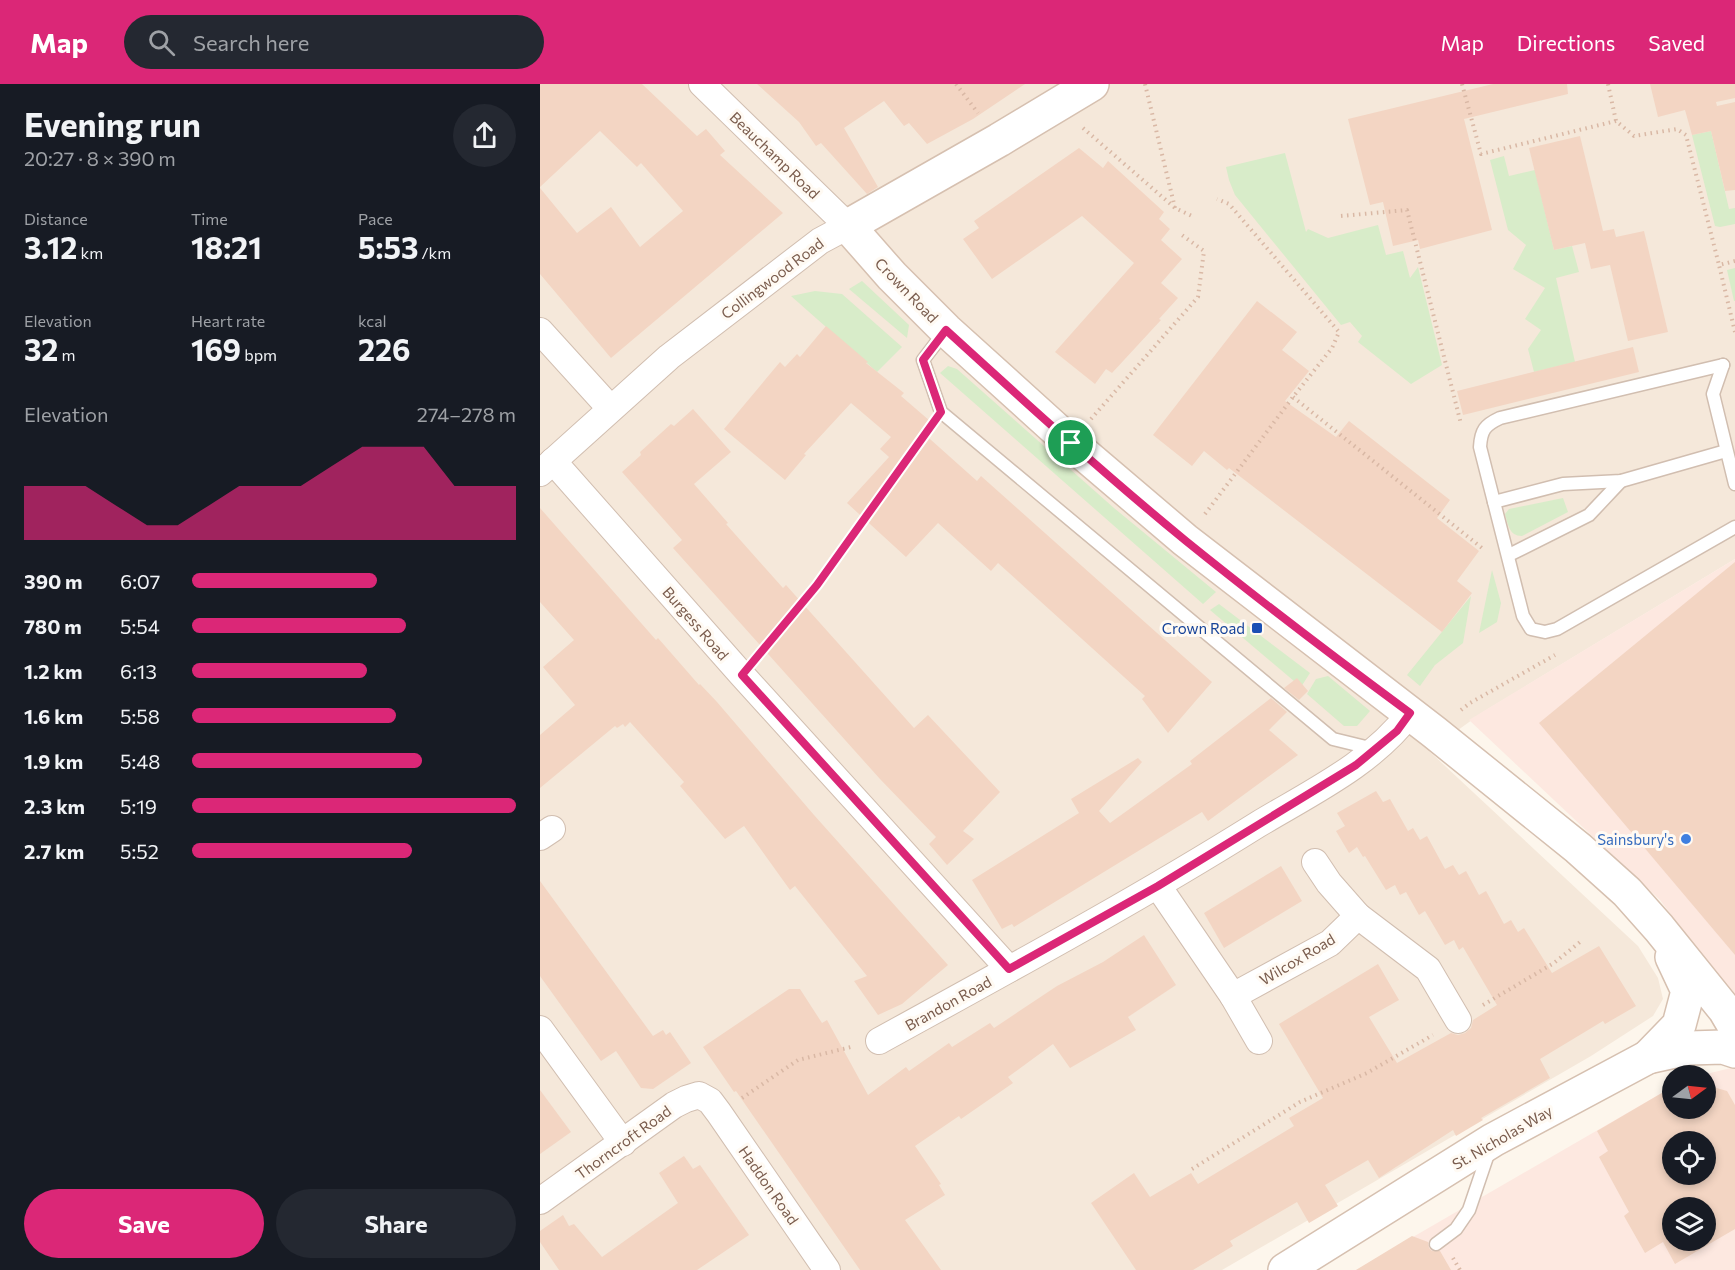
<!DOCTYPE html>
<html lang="en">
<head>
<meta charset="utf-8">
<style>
	body { margin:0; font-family:Commissioner,sans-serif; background:#242831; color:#f1f3f6; height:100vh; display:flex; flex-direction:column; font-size:22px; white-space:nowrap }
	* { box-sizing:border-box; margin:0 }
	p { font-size:20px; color:#9ea1a6 }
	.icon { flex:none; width:33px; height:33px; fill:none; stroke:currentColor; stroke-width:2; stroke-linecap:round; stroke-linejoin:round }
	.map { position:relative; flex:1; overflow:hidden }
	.sheet { display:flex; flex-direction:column; background:#171b24; width:540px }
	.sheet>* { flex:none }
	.needle { width:39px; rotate:75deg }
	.tools { position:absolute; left:1122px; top:981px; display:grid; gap:12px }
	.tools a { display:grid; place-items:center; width:54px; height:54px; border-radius:50%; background:#171b24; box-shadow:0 3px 9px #0003; font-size:30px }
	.pin { position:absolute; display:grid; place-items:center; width:51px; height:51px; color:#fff; margin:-26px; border:3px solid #fff; border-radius:50%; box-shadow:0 2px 6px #0007 }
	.round { display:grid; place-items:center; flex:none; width:63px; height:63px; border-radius:32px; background:#242831 }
	.overview { display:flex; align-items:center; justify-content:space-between; height:102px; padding:0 24px }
	h1 { font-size:33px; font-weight:700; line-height:45px }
	.stats { display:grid; grid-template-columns:repeat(3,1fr); gap:9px; height:102px; padding:6px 24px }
	.stats div { display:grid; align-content:center }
	.stats b { font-size:30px; font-weight:700 }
	.stats small { font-size:16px; font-weight:400 }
	.stats p { font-size:16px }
	.chart { height:168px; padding:12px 24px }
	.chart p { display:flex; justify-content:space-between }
	.chart svg { width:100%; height:108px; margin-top:6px; fill:#db2777; opacity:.7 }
	.cta { display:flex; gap:12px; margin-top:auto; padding:12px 24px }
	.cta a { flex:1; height:69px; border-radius:36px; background:#db2777; color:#fff; font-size:24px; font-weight:700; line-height:69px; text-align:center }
	.cta a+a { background:#242831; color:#f1f3f6 }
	ul { padding:0 24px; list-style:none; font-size:20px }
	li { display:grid; grid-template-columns:96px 72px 1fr; align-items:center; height:45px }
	li i { height:15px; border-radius:8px; background:#db2777 }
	header { display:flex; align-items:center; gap:36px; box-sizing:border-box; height:84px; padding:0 30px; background:#db2777; color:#fff }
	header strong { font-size:28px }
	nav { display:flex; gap:33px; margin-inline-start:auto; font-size:21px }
	.search { width:420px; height:54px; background:#242831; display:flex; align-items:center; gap:15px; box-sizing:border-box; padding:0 21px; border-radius:33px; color:#9ea1a6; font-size:22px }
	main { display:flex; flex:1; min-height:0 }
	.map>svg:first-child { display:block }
	.residential { fill:#f5e8da }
	.commercial { fill:#fde8e0; fill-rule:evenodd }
	.green { fill:#d8ecc9 }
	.building { fill:#f3d5c3; fill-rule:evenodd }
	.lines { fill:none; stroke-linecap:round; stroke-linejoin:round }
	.lane-casing { stroke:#d1beb0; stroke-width:15 }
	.street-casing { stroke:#d1beb0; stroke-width:28 }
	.secondary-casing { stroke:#d6c0b0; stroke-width:36 }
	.path { stroke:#d9b8a5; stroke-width:4; stroke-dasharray:1.5 4.5; stroke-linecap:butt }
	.lane { stroke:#fff; stroke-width:12 }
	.street { stroke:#fff; stroke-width:26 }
	.secondary { stroke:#fff; stroke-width:33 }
	.route-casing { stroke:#fff; stroke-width:12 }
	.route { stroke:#db2777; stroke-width:8 }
	.transit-dot { fill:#1a4fb4; stroke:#fffaf3; stroke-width:2 }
	.shop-dot { fill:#3f7fe0; stroke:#fffaf3; stroke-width:2 }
	.labels { text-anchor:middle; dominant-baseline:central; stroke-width:6; stroke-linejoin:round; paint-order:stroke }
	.street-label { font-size:15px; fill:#7a5c4d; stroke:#fffaf3 }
	.transit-label { font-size:15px; fill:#164399; stroke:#fffaf3; text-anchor:end }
	.shop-label { font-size:15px; fill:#366cbe; stroke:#fffaf3; text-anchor:end }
</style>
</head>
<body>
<header>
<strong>Map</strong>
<div class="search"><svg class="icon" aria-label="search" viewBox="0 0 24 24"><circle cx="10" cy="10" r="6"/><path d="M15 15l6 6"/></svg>Search here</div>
<nav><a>Map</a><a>Directions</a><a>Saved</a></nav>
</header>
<main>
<section class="sheet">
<div class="overview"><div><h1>Evening run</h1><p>20:27 · 8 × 390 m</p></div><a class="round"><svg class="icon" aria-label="share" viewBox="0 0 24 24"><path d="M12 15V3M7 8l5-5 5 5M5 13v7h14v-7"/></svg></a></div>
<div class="stats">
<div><p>Distance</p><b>3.12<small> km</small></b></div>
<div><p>Time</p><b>18:21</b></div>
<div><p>Pace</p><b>5:53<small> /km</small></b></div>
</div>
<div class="stats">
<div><p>Elevation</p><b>32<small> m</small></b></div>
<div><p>Heart rate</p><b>169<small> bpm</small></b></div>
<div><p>kcal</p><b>226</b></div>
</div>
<div class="chart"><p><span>Elevation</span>274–278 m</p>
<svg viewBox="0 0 160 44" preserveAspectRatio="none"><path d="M0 44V22L10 22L20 22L30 30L40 38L50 38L60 30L70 22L80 22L90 22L100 14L110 6L120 6L130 6L140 22L150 22L160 22V44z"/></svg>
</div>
<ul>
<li><b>390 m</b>6:07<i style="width:57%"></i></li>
<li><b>780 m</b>5:54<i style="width:66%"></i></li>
<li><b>1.2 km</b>6:13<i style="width:54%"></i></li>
<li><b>1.6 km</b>5:58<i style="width:63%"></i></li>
<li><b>1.9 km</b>5:48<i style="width:71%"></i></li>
<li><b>2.3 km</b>5:19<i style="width:100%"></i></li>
<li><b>2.7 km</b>5:52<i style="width:68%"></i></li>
</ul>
<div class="cta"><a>Save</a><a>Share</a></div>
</section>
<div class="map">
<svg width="1195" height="1186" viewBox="0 0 1195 1186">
	<rect width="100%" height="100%" fill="#fdf6ec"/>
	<polygon class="residential" points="0,0 1195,0 1195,475 943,628 889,667 1098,862 1118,894 1123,915 1113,932 1051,972 682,1186 0,1186"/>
	<g class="commercial">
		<polygon points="1195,475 1195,915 1120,816 929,636"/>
		<path d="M1195 983V1186H816L1132 1003V1024H1166V992L1162 991ZM1132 1058H1166V1090H1132ZM1132 1124H1166V1156H1132Z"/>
	</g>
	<g class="green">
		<polygon points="1171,47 1189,125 1195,124 1195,140 1180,143 1175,142 1152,51"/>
		<polygon points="745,69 766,148 768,145 788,154 838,141 846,171 863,167 870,194 878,183 902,281 871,300 818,258 822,252 810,238 801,241 695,111 689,96 686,83"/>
		<polygon points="964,72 969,92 995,86 1014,166 1032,162 1039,188 1016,194 1035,278 994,288 988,265 1001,246 985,235 1005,204 973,185 986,161 968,146 950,76"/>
		<polygon points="1195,184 1195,217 1194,217 1187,186"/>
		<polygon points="322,197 369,241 367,254 309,205"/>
		<polygon points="275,207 302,210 362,263 337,288 251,212"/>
		<polygon points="408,282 417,285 574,424 676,508 663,520 400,289"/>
		<path d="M1023 414 1028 428 982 452C969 452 968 440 965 430L969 425Z"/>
		<polygon points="952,486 961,519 957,538 939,549"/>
		<polygon points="931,512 923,559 895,581 880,602 867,591"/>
		<polygon points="679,520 770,589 761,603 670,526"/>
		<polygon points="788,592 830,627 817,642 804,642 767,610 776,595"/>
	</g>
	<g class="building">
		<polygon points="0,0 102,0 157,52 166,45 185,67 180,71 243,129 71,274 0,190 0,104 37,149 71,123 100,163 143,127 101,79 97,83 60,47 0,103"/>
		<polygon points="217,0 485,0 433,35 387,60 369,39 364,42 344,17 304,44 338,103 327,110 281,59 276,62 259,38"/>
		<polygon points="953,0 1027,0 1028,10 924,35 952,146 880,165 878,156 853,162 843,118 830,121 808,35"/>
		<polygon points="1110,0 1195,0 1195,14 1176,18 1177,22 1195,18 1195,106 1185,107 1171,47 1152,51 1145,26 1118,33"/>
		<polygon points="1040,52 1063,147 1074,145 1076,153 1104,147 1128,248 1088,257 1070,181 1051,185 1045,159 1014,166 989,64"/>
		<polygon points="539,64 563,84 568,77 624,128 619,135 630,145 621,156 642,175 621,199 638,214 619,235 621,236 572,289 566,285 555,300 515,268 594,179 542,132 452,195 423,155 439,144 434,137"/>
		<polygon points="717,217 757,248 742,266 769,287 745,317 796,353 809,337 910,416 897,434 939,467 917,497 932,509 902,548 689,384 687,386 664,367 652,382 613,351"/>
		<polygon points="286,242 328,278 326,279 364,309 361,312 390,337 381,347 437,397 441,392 672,598 628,649 602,615 605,612 458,479 451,487 398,439 366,473 307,419 349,373 340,365 351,353 311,319 264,370 266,371 245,396 184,345 240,278 245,283 257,270 260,273"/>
		<polygon points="1093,263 1099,288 923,331 917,307"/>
		<polygon points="153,325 191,368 154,400 188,439 186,440 243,504 246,501 374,644 388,631 460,708 423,747 434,755 407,781 389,760 396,753 340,695 133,464 142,456 82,388 101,371 100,368 131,340 134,342"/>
		<polygon points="0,424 116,556 118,554 159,601 160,600 177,618 274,731 408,881 362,920 338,931 314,897 327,892 255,802 250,806 204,742 185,755 140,702 144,698 90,638 85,643 83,640 77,644 75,642 0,704 0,651 35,621 3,583 34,556 0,518"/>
		<polygon points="1195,478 1195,871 999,639"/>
		<polygon points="757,594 768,607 759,616 744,604"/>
		<polygon points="731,614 747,628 729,646 758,671 668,737 662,728 474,843 472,840 462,845 432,796 539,729 531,715 598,674 602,678 559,727 570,739 652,680 650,677"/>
		<polygon points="836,707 843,718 850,715 868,747 873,744 880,756 887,752 905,785 913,781 919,791 926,787 939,811 946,807 964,840 971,836 978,848 984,844 1012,889 1059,862 1096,922 1065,940 1063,937 1000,975 1010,994 941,1034 943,1036 916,1052 913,1046 839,1094 828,1076 785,1101 798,1122 769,1139 757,1118 690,1157 693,1162 653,1186 596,1186 551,1119 594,1089 610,1113 651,1089 658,1100 754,1042 749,1034 783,1014 739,940 838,880 859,916 829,933 857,979 911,949 918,951 925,949 931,944 933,936 957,921 923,863 919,866 914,856 905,861 885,827 879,831 866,808 860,811 855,801 846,806 825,772 823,773 817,763 809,769 796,747 805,742 797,729"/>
		<polygon points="741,782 762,817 684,864 664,829"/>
		<polygon points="0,797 113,952 123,946 126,951 130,948 151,979 113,1005 101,1004 76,967 61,977 0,892"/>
		<polygon points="604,851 636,901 588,933 596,946 530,984 513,960 468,993 473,999 421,1035 419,1032 375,1062 401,1100 399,1101 405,1111 365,1136 401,1186 320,1186 196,1007 194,1008 163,963 249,905 260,905 282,939 287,936 328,1011 366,983 369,987 409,959 412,963 450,939 454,944 517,902 563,878"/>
		<path d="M1166 1001 1187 1007 1195 1021V1145L1135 1180 1123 1158 1105 1169 1084 1132 1089 1128 1059 1073 1068 1067 1057 1047 1132 1003V1024H1166ZM1132 1058H1166V1090H1132ZM1132 1124H1166V1156H1132Z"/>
		<polygon points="0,1006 31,1048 0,1070"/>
		<polygon points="144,1072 153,1085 160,1081 209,1151 157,1186 19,1186 0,1158 0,1147 23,1131 29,1142 34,1140 62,1173 138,1119 119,1089"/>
		<polygon points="872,1152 888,1158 889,1164 892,1167 900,1167 911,1186 816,1186"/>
	</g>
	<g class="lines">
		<g class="lane-casing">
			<g id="lane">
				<polyline points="406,246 383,276 401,328 793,655 834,665"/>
				<path d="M1183 281 960 334C945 341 941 346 940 363L983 532 991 545 1005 548 1017 545 1195 443"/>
				<polyline points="1183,281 1173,310 1195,400"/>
				<polyline points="954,418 1023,400 1081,397 1186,367"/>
				<polyline points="969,471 1049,431 1081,397"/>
				<polyline points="896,1160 916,1145 929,1126 949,1067"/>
			</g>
		</g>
		<g class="street-casing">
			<g id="street">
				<polyline points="0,247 70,324"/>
				<polyline points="13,377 202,591 469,885"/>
				<polyline points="0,389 129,273 280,157 308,142 162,0"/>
				<polyline points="0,753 12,745"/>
				<polyline points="775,778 789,799 818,832 888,885 918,936"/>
				<polyline points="618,802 693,912 719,957"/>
				<polyline points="693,912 790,859 818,832"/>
				<polyline points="0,945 83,1059"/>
				<path d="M339 957C466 887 594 818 717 741 770 709 832 680 870 629"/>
				<polyline points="0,1117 134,1021 146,1015 159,1011 170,1017 179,1029 287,1186"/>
			</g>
		</g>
		<g class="secondary-casing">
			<g id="secondary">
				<polyline points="552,0 459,56 308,142 352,192 406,246 531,359 645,456 894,648 1038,764 1087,808 1119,844 1185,926 1195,943"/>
				<polyline points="1108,973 1139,941 1148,907 1132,873"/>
				<polyline points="745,1186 953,1056 1108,973 1149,964 1183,963 1195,967"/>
			</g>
		</g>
		<g class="path">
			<polyline points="416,0 438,29"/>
			<polyline points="605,0 635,124"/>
			<polyline points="922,0 941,70 1076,37"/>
			<polyline points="1068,0 1076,37 1094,52 1137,45 1146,51 1179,181"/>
			<polyline points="543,44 635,124 654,133"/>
			<polyline points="801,132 867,126 921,340"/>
			<polyline points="1195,177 1179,181 1195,248"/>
			<polyline points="753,313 942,464"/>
			<polyline points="551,335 658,213 664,167 639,149"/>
			<polyline points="665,430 753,313 792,264 799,248 689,120 677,115"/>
			<polyline points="220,570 277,501 388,345"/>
			<polyline points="921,626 930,619 1015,571"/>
			<polyline points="943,921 1014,879 1040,858"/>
			<polyline points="202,1014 258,976 311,963"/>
			<polyline points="652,1085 760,1018 827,989 893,951"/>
			<polyline points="913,1174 920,1186"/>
		</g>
		<use href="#lane" class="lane"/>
		<use href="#street" class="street"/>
		<use href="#secondary" class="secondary"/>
	</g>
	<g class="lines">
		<g class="route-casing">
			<path id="route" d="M406 246C485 318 563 389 646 457 719 516 794 573 870 629L857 647 816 681 618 802 469 885 202 591 277 501 401 328 383 276Z"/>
		</g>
		<use href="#route" class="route"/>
	</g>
	<rect class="transit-dot" x="711" y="538" width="12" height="12" rx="3"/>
	<circle class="shop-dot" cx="1146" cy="755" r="6"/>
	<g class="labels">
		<g class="street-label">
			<text transform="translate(235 71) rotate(44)">Beauchamp Road</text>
			<text transform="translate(232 194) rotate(-37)">Collingwood Road</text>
			<text transform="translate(367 206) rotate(46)">Crown Road</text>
			<text transform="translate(156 539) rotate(49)">Burgess Road</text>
			<text transform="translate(757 875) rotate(-31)">Wilcox Road</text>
			<text transform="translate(408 919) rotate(-29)">Brandon Road</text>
			<text transform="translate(962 1053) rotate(-30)">St. Nicholas Way</text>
			<text transform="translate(83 1058) rotate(-36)">Thorncroft Road</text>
			<text transform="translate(229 1101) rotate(55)">Haddon Road</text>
		</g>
		<g class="transit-label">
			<text x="705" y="544">Crown Road</text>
		</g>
		<g class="shop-label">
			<text x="1134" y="755">Sainsbury's</text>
		</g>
	</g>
</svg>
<div class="tools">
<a><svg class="needle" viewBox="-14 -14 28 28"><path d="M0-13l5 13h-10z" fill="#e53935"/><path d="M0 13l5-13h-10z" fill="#9ea1a6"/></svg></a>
<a><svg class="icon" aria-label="locate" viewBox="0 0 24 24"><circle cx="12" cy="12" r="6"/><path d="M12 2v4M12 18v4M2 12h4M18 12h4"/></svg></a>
<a><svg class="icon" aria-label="layers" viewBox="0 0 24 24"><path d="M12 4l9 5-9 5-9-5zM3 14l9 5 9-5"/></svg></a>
</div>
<div class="pin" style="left:531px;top:359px;background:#1e9e55"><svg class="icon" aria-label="arrive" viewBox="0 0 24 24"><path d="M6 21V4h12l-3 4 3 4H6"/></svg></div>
</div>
</main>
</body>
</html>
